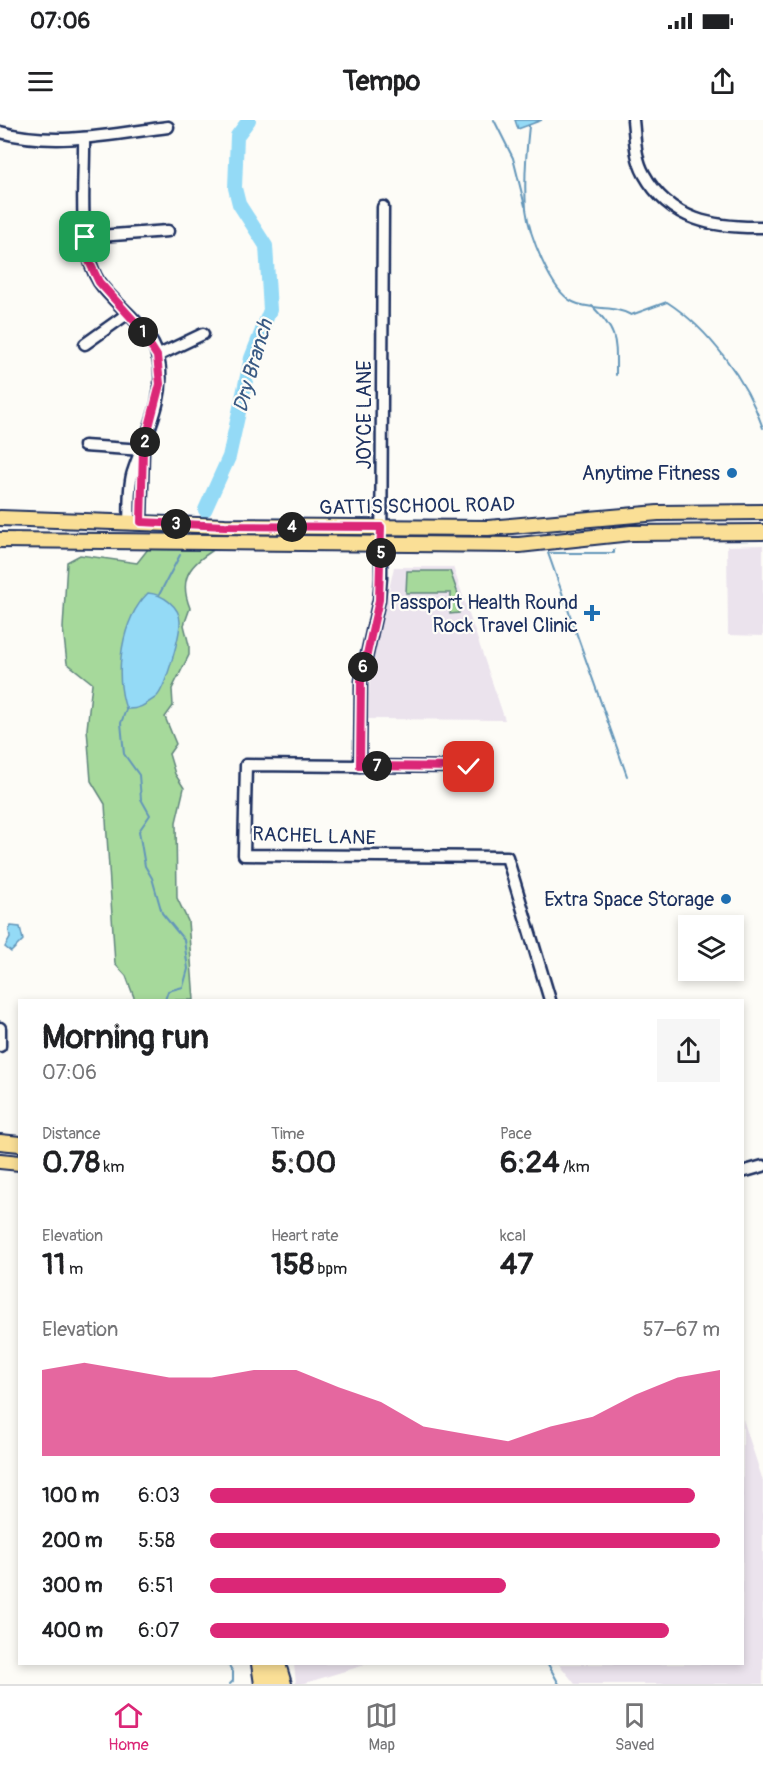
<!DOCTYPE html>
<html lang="en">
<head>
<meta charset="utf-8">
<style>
	body { margin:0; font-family:Pangolin,sans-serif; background:#f6f6f6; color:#202124; height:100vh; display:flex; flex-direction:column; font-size:22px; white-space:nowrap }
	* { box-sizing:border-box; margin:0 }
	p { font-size:20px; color:#757577 }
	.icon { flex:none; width:33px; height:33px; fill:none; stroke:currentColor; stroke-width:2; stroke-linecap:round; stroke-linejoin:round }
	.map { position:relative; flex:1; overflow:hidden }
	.drawer { position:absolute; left:18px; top:879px; width:726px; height:666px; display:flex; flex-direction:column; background:#fff; border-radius:0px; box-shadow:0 3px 9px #0003 }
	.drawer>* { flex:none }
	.buttons { position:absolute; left:678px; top:795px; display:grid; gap:12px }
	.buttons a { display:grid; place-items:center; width:66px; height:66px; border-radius:0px; background:#fff; box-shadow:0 3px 9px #0003; font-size:30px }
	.pin { position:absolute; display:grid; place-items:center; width:51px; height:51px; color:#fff; margin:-26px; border-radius:12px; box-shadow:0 3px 9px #0006 }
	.km { position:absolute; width:30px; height:30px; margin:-15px; border-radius:50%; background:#222; color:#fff; font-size:16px; line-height:30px; text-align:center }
	.round { display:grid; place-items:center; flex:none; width:63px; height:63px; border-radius:0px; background:#f6f6f6 }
	.summary { display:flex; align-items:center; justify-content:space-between; height:102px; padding:0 24px }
	h1 { font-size:33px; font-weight:700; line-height:45px }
	.figures { display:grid; grid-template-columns:repeat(3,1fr); gap:9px; height:102px; padding:6px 24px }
	.figures div { display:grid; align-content:center }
	.figures b { font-size:30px; font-weight:700 }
	.figures small { font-size:16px; font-weight:400 }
	.figures p { font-size:16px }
	.chart { height:168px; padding:12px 24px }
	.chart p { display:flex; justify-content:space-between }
	.chart svg { width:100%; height:108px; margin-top:6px; fill:#db2777; opacity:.7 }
	ul { padding:0 24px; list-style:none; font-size:20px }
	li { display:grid; grid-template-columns:96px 72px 1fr; align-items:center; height:45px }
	li i { height:15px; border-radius:8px; background:#db2777 }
	.status { display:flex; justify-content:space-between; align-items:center; height:42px; padding:0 30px; background:#fff; direction:ltr }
	.status svg { height:16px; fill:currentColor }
	header { display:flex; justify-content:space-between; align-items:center; height:78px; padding:0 24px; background:#fff; font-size:27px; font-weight:700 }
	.tab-bar { display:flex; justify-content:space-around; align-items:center; height:84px; border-top:2px solid #e0e0e0; background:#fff; font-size:16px; color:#757577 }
	.tab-bar a { display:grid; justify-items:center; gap:3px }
	.tab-bar .current { color:#db2777 }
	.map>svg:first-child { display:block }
	.built { fill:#ebe3ed }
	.green { fill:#a6d99b; stroke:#60847c; stroke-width:1.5 }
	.water { fill:#94daf6; stroke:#6496b9; stroke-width:1.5 }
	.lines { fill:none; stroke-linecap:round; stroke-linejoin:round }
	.stream { stroke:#6496b9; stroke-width:2 }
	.river { stroke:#94daf6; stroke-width:14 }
	.minor-casing { stroke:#1b2f5e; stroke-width:15 }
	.major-casing { stroke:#1b2f5e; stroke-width:18 }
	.minor { stroke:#fdfcf7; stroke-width:10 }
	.major { stroke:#fadf96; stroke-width:14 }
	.route-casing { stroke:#fff; stroke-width:12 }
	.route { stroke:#db2777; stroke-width:8 }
	.poi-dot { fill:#1f6fb2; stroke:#fdfcf7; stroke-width:2 }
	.labels { text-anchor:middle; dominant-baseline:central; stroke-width:4.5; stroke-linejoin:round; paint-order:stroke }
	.street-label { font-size:20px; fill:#1b2f5e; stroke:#fdfcf7 }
	.poi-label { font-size:20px; fill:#1b2f5e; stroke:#fdfcf7; text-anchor:end }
	.water-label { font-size:21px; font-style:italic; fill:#395a84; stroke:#fdfcf7 }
</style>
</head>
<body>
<div class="status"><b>07:06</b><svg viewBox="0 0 49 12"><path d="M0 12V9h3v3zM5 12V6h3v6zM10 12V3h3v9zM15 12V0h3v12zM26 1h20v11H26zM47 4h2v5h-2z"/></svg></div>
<header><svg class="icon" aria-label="menu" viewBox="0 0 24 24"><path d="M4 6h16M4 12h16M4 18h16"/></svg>Tempo<svg class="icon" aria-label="share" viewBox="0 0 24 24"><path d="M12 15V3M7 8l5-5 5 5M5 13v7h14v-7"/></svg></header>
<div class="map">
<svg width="763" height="1564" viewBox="0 0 763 1564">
	<rect width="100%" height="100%" fill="#fdfcf7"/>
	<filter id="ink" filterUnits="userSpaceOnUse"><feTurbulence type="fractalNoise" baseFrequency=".0167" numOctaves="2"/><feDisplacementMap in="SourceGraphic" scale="12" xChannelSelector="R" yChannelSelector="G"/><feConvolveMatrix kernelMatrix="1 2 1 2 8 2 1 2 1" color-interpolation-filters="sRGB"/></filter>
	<g filter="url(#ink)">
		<g class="built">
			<polygon points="763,425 763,516 728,515 727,426"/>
			<polygon points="394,447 453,447 505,600 368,599 370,555"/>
			<polygon points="743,1299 763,1361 763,1564 575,1564 559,1544 742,1544"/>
			<polygon points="294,1544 368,1544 302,1564 296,1564"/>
		</g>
		<g class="green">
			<path d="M163 420 226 422C198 440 175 451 190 488L184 505 189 525V535L172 569 173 586 165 597 176 624 169 634 175 654 184 668 176 702 177 778 188 801 194 880H135L126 856 115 844 105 684 91 661 87 609 92 563 67 543 63 508 67 442 80 435 137 443 148 429Z"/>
			<polygon points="407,451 450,451 458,474 459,493 450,494 451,473 406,473"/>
		</g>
		<g class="water">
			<polygon points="515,0 542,0 518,9"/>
			<path d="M148 473C162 474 180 486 180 502 180 515 165 572 155 578 145 585 138 590 126 589 114 553 121 500 148 473Z"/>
			<polygon points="11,806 20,807 23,820 11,832 5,827 10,818 9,810"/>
		</g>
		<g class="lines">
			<g class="stream">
				<polyline points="494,0 513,38 525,86"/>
				<path d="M529 6C526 33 524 61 526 89 529 113 550 171 573 182 591 191 611 184 631 195L667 182C709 209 747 261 763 308"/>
				<path d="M592 186C618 212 616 219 616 255"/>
				<polyline points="614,430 614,433 548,433 627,656"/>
				<polyline points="159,475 180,435"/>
				<polyline points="127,587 121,603 124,634 139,655 141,679 150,695 139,711 145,746 152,758 162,793 184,820 188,849 183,867 168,871 165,880"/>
				<polyline points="228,1544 233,1552 233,1561 230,1564"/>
				<polyline points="548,1544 559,1564"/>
			</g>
			<polyline class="river" points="205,390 229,337 251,238 270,190 266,126 239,84 235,68 237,16 249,0"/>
			<g class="minor-casing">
				<g id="minor">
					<path d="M633 0C635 18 635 38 644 54 670 101 715 108 763 107"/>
					<path d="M0 12C55 27 113 14 168 7"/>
					<path d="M84 18C85 61 76 125 99 162 116 187 150 206 158 237 168 278 145 315 133 352 128 366 130 386 129 402"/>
					<polyline points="85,117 168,111"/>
					<polyline points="85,224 127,194"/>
					<polyline points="157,236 203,214"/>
					<polyline points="84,326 143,330"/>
					<polyline points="141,402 143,333"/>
					<polyline points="360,646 361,561 379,480 381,458 383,87"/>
					<polyline points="469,647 246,645 244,735 507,737 550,880"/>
					<polyline points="0,908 0,926"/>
					<polyline points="742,1052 763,1046"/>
				</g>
			</g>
			<g class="major-casing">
				<g id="major">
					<polyline points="0,398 225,406 488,408 658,393 763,392"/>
					<polyline points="0,420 519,425 631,413 763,412"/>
					<polyline points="0,1022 20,1024"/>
					<polyline points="0,1041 20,1043"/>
					<polyline points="259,1544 262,1564"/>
					<polyline points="268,1544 272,1564"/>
					<polyline points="278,1544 284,1564"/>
				</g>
			</g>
			<use href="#minor" class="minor"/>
			<use href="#major" class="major"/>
		</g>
	</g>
	<g class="lines" filter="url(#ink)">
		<g class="route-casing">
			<polyline id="route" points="85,117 88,139 99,162 136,203 157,236 160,264 143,330 141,402 225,406 381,407 379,480 361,561 360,646 469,647"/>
		</g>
		<use href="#route" class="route"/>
	</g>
	<g class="poi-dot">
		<circle cx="732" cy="353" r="6"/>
		<path d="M589 484h6v6h6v6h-6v6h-6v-6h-6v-6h6z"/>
		<circle cx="726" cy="779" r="6"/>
	</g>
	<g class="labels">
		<g class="street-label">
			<text transform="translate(364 295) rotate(-90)">JOYCE LANE</text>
			<text transform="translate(417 386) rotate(-1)">GATTIS SCHOOL ROAD</text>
			<text transform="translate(314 716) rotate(2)">RACHEL LANE</text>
		</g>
		<g class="poi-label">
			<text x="720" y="353">Anytime Fitness</text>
			<text x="578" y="482">Passport Health Round<tspan x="578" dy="23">Rock Travel Clinic</tspan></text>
			<text x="714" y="779">Extra Space Storage</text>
		</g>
		<g class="water-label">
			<text transform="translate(253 246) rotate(-74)">Dry Branch</text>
		</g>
	</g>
</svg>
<div class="buttons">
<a><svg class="icon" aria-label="layers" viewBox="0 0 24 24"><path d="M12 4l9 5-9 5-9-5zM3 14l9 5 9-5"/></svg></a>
</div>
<div class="pin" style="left:85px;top:117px;background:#1e9e55"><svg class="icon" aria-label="arrive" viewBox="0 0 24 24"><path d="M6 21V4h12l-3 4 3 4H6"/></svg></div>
<div class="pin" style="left:469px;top:647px;background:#d93025"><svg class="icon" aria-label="check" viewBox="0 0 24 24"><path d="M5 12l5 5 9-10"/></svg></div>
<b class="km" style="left:143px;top:212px">1</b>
<b class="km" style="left:145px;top:322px">2</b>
<b class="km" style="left:176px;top:404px">3</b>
<b class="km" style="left:292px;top:407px">4</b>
<b class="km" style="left:381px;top:433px">5</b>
<b class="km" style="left:363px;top:547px">6</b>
<b class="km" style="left:377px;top:646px">7</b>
<section class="drawer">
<div class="summary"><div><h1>Morning run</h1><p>07:06</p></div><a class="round"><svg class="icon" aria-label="share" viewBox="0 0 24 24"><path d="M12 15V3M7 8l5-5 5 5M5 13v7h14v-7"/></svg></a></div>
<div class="figures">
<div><p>Distance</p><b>0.78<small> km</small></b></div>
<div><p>Time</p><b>5:00</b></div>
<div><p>Pace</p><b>6:24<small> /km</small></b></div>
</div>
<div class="figures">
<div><p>Elevation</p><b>11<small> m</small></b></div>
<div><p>Heart rate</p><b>158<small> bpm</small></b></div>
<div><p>kcal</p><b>47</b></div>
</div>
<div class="chart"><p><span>Elevation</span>57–67 m</p>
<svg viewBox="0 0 160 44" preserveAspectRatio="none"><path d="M0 44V9L10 6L20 9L30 12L40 12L50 9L60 9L70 16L80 22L90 32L100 35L110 38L120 32L130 28L140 19L150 12L160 9V44z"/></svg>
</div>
<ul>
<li><b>100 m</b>6:03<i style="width:95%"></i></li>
<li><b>200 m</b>5:58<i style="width:100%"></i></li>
<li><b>300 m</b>6:51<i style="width:58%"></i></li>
<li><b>400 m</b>6:07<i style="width:90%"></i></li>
</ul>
</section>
</div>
<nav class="tab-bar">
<a class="current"><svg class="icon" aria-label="home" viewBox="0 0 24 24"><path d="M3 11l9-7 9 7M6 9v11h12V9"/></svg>Home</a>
<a><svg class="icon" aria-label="map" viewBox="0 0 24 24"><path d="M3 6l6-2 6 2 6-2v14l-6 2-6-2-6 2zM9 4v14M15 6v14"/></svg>Map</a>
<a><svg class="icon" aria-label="saved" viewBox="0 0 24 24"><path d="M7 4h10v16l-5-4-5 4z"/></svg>Saved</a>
</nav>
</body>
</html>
